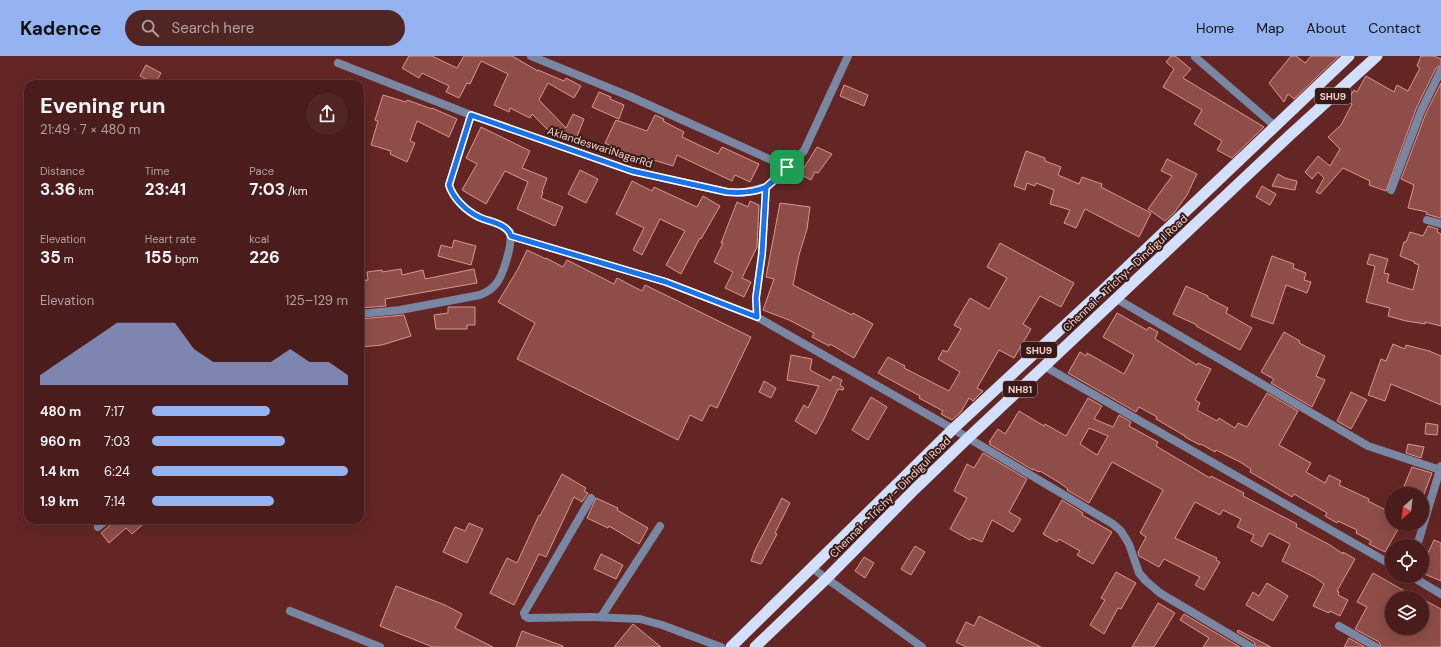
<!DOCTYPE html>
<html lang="en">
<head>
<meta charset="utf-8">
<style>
	body { margin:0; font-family:"DM Sans",sans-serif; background:#512524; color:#f1f3f6; height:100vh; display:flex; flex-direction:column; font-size:15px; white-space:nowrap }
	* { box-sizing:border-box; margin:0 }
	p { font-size:13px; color:#b2a1a3 }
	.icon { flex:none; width:22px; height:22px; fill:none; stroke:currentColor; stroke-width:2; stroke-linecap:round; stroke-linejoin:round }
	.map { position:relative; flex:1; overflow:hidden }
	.drawer { position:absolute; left:24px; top:24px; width:340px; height:444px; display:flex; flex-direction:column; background:#4a1c1b; border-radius:12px; box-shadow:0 4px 16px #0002,0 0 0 1px #613a3a }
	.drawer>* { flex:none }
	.needle { width:26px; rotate:208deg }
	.controls { position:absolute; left:1385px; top:431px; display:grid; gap:8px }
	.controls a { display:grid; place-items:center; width:44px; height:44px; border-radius:50%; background:#4a1c1b; box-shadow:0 4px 16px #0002,0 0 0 1px #613a3a; font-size:20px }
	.pin { position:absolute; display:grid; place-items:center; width:34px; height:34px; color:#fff; margin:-17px; border-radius:8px; box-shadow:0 2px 6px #0006 }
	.round { display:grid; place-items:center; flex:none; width:42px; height:42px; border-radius:21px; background:#512524 }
	.headline { display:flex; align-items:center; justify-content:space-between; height:68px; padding:0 16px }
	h1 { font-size:22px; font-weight:700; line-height:30px }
	.metrics { display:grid; grid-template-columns:repeat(3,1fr); gap:6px; height:68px; padding:4px 16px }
	.metrics div { display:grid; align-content:center }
	.metrics b { font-size:17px; font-weight:700 }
	.metrics small { font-size:11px; font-weight:400 }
	.metrics p { font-size:11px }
	.chart { height:112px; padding:8px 16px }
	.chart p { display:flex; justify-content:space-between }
	.chart svg { width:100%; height:72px; margin-top:4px; fill:#95b2f1; opacity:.7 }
	ul { padding:0 16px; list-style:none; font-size:13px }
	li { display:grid; grid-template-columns:64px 48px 1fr; align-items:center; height:30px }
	li i { height:10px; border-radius:5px; background:#95b2f1 }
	header { display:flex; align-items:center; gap:24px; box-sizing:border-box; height:56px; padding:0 20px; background:#95b2f1; color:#111 }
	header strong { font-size:19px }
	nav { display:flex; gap:22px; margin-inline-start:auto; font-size:14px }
	.search { width:280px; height:36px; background:#512524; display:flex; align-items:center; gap:10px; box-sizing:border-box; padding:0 14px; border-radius:22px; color:#b2a1a3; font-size:15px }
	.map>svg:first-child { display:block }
	.building { fill:#8e4d49; stroke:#de9590; fill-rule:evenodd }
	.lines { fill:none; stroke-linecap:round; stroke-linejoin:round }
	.minor { stroke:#7a87a3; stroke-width:8 }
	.trunk { stroke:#d2e0fd; stroke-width:11 }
	.route-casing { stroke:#fff; stroke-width:8 }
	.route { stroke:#1a73e8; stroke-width:5 }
	.labels { text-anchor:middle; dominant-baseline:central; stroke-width:4; stroke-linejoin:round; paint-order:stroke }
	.shield { fill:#361a18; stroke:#bc9895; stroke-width:1 }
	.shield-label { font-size:10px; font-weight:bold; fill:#f5ceca }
	.street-label { font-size:11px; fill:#f5ceca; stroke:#361a18 }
</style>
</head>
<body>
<header>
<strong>Kadence</strong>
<div class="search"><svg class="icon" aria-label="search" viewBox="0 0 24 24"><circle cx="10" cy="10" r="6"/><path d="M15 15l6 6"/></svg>Search here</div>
<nav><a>Home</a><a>Map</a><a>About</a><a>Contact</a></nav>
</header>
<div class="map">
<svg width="1441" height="591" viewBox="0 0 1441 591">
	<rect width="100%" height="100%" fill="#632624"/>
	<g class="building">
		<polygon points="409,0 432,0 457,12 464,0 512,0 538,15 538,14 564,25 566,22 581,30 574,42 548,27 539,44 566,72 573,58 584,63 576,83 554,74 551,77 532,58 530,62 510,52 509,56 494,49 508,18 481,5 470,28 467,27 459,42 446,36 449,30 422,17 419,22 402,12"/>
		<polygon points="1171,0 1175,0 1191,13 1183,22 1264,71 1232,102 1217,94 1222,85 1194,68 1202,54 1163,31 1174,13 1166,6"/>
		<polygon points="1291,0 1296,0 1305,7 1311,0 1339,0 1294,43 1288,38 1284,46 1269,27"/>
		<polygon points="1421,0 1434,0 1441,3 1441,9 1436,12 1416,53 1386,135 1369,129 1370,125 1343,112 1320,138 1316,136 1324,122 1318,116 1312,123 1305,116 1318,100 1330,110 1340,93 1328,81 1341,69 1352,48 1347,45 1354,34 1357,36 1366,20 1394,36 1397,29 1408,35 1420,12 1417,10"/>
		<polygon points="146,9 161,17 155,28 140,20"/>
		<polygon points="1441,27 1441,162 1440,162 1426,158 1427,156 1408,152 1414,129 1401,123 1426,57"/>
		<polygon points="844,29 868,39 864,50 840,40"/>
		<polygon points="599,36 611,41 610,43 624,49 619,63 592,51"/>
		<polygon points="383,39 406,46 407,44 432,53 432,52 457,63 449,81 417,65 410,85 415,87 407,106 390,98 391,95 371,89 378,65 375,64"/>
		<polygon points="655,59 664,63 663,65 684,76 682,81 718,98 722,91 759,108 750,126 735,119 732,125 677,99 673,110 647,102 646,107 625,100 626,97 605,87 616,64 647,75"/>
		<polygon points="481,71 530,95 522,112 547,122 542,136 543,136 541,142 563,151 555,170 517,153 528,126 505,115 486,148 462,134 477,108 466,102"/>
		<polygon points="817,91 832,98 818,117 815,116 811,124 800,118"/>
		<polygon points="1026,95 1045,102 1045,105 1061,111 1058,119 1079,128 1082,121 1102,128 1101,131 1151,157 1139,181 1085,153 1076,172 1064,167 1070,154 1050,148 1054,134 1036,127 1035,130 1027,127 1025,134 1014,130"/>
		<polygon points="1167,103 1197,118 1187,139 1174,157 1165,165 1148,153 1172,120 1161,115"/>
		<polygon points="580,114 598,123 586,147 568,138"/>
		<polygon points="1278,118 1285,122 1297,125 1295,134 1272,130"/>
		<polygon points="632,125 652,135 654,131 697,151 703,140 720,150 701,183 700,182 681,218 666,209 685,175 660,163 642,199 633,194 644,172 616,158"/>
		<polygon points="1262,130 1276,138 1270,149 1256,141"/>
		<polygon points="750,145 759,149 757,191 742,222 751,226 744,241 725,232 733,216 714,206 723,187 721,187 737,146 748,151"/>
		<polygon points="780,147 810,151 807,173 799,199 793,229 852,259 853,257 873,268 854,302 830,288 829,290 812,281 814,277 789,264 763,254 774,223 766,221"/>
		<polygon points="1428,170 1438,173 1437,176 1441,178 1441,270 1425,266 1425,268 1406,265 1388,260 1390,252 1366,246 1375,210 1367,208 1370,198 1388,203 1384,217 1389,218 1387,226 1413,234 1419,209 1414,207 1415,206 1400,200 1404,186 1406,186 1410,176 1423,180"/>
		<polygon points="454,184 476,190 471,209 438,200 441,189 452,192"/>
		<polygon points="1000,187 1074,227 1061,251 1040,240 1023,268 1031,273 1014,302 999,294 977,332 983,335 973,345 969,342 961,356 952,364 941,358 943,355 919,342 920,340 878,317 888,301 905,310 904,312 949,335 960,316 938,303 943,294 947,296 961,273 954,269 970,242 989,253 1007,222 987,211"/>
		<polygon points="527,194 546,203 546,202 563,211 567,204 614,228 617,222 642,235 645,229 751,281 717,352 710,349 702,365 690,359 678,384 517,303 535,267 498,246 518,213"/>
		<polygon points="1272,200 1294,208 1293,212 1306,217 1304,224 1311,226 1307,237 1286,229 1273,268 1251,260"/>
		<polygon points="401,213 402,219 423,214 425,223 474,213 477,227 385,243 386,250 360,252 360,225 368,224 367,216 382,214 382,216"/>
		<polygon points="1186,230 1208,240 1208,242 1228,252 1226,257 1252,272 1240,294 1196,270 1197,269 1173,258"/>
		<polygon points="448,251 475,251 475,269 467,269 467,273 436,273 434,259 448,257"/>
		<polygon points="1117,257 1147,274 1149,271 1158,276 1155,283 1197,309 1198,307 1211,313 1195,344 1200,347 1197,354 1217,365 1219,362 1235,372 1238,367 1247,371 1267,337 1298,355 1279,389 1311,407 1306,416 1325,427 1329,419 1341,425 1339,429 1369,443 1368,445 1392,457 1392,468 1401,468 1385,496 1369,488 1371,485 1356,477 1357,474 1338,465 1337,467 1325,460 1327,457 1294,438 1292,441 1264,424 1250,416 1251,413 1240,406 1216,394 1215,396 1201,388 1200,389 1185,381 1185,380 1156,363 1157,361 1139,351 1136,356 1068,317 1080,296 1086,300 1087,297 1124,318 1134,299 1103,281"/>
		<polygon points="404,259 411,280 382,289 360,291 360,263"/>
		<polygon points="1284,276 1300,285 1299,287 1325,300 1316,320 1325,324 1312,351 1271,327 1274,323 1261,316"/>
		<polygon points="1393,288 1405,293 1406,289 1429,295 1441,300 1441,349 1391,328 1385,345 1368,339 1381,303 1386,305"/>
		<polygon points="791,299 812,303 810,314 831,325 833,320 842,324 840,329 844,332 843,334 838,333 825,361 816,378 795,365 804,349 808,352 819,330 787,324"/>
		<polygon points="764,325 776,332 771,342 759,336"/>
		<polygon points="1351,336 1367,344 1351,373 1337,365"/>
		<polygon points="871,341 887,351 868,384 852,374"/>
		<path d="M1088 342 1102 350 1094 363 1113 371 1119 359 1131 366 1129 370 1158 386 1156 390 1210 422 1211 420 1244 437 1243 440 1297 468 1296 471 1330 489 1343 498V496L1355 503 1337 535 1339 536 1338 539 1348 544 1340 560 1330 555 1329 557 1313 550 1324 528 1314 521 1282 505 1290 488 1269 477 1262 491 1251 485 1254 479 1237 471 1241 463 1223 454 1220 459 1195 446 1175 482 1217 502 1216 504 1220 506 1204 534 1195 529 1200 521 1164 503 1159 511 1139 500 1138 496 1146 481 1140 477 1163 434 1112 406 1089 447 1067 434 1068 433 1060 427 1040 415 1039 416 1033 413V414L989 388 991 386H989L998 373 1005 378 1019 355 1044 370 1045 368 1066 380ZM1089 372 1108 380 1097 399 1080 388Z"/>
		<polygon points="1426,367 1438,369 1437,379 1425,378"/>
		<polygon points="1408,388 1424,391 1421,402 1406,397"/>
		<polygon points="983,397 1027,423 1009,456 1021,463 1013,476 992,464 982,486 972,482 970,484 950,473 967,442 954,435 967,408 974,412"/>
		<polygon points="1412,411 1432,417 1424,438 1404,430"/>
		<polygon points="562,418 586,432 584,435 588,437 582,446 574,441 546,501 539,498 514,549 490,537 507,502 517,507 539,459 540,460"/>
		<polygon points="596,442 618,452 617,454 648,472 639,488 609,470 608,472 587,462"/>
		<polygon points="782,442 790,447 775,477 777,478 761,508 751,505 755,494"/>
		<polygon points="1062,444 1083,457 1082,459 1112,476 1093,508 1077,499 1080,495 1059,483 1057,486 1043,478"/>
		<polygon points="116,464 148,464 132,478 126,472 109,487 101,477"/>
		<polygon points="469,467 483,473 467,507 443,496 455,471 465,475"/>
		<polygon points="1434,484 1441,487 1441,525 1422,517 1422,510"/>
		<polygon points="915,490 925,496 911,519 901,513"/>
		<polygon points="601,498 623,509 616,523 594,513"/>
		<polygon points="864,501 874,507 865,522 855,515"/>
		<polygon points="1116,516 1136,527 1121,553 1118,552 1104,578 1090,569 1105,544 1101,542"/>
		<polygon points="1373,517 1417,542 1392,542 1392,572 1422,572 1422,543 1441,553 1441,591 1381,591 1379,586 1355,573 1367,551 1357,546"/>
		<polygon points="1267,527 1288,540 1273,565 1246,549 1253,536 1259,540"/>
		<polygon points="396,530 445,549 462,558 455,572 493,591 433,591 380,570"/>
		<polygon points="1158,547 1175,557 1154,591 1132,591"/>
		<polygon points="1184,558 1240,591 1203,591 1209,582 1180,564"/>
		<polygon points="979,560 1041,591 966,591 956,586 966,566 974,570"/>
		<polygon points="633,568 661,591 614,591"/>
		<polygon points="1238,574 1271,591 1256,591 1254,586 1237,576"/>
		<polygon points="522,575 563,590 563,591 516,591"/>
		<polygon points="1349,582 1365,591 1344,591"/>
	</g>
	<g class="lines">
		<g class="minor">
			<polyline points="531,0 629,40 787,111 804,95 848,0"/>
			<polyline points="1195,1 1275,70"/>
			<polyline points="338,7 471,59 632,115 727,136 741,137 766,131 787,111"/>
			<polyline points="766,131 762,198 756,242 757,261 953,373 1113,468 1121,475 1129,488 1139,517 1146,525 1160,537 1251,591"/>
			<polyline points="1391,134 1421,55 1441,14"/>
			<polyline points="1427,164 1441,168"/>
			<polyline points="511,180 666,226 757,261"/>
			<polyline points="1117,243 1368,390 1440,414"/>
			<path d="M360 258 400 254 480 239C485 237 491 234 495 229 503 221 513 187 510 176 502 167 489 166 478 161 466 155 453 142 449 129L471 59"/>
			<polyline points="1044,310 1392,509"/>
			<polyline points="591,442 524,557 525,560 528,562 591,561 640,563 662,569 721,591"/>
			<polyline points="98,471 106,464"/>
			<polyline points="1417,490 1441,410"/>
			<polyline points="812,512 922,591"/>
			<polyline points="1411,520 1441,538"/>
			<polyline points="290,555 380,591"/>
			<polyline points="601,561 660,470"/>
			<polyline points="1339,570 1376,591"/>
		</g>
		<g class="trunk">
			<polyline points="731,591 953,373 1104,233 1349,0"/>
			<polyline points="755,591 826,523 915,433 968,382 1289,80 1377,0"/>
		</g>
	</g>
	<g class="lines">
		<g class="route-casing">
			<path id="route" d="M787 111C782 116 772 128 766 131 755 136 739 137 727 136L632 115 471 59 449 129C453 142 466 155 479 161 489 166 507 167 511 180L666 226 757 261 756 242 762 198 766 131 774 124 776 106 787 111"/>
		</g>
		<use href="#route" class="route"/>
	</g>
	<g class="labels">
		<g class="shield">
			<rect x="1315" y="32" width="36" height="16" rx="3"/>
			<rect x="1021" y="286" width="36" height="16" rx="3"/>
			<rect x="1003" y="325" width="34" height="16" rx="3"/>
		</g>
		<g class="shield-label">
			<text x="1333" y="40">SHU9</text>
			<text x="1039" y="294">SHU9</text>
			<text x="1020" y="333">NH81</text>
		</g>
		<g class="street-label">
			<text transform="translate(600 91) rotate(18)">AklandeswariNagarRd</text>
			<text transform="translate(1125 217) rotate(-43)">Chennai - Trichy - Dindigul Road</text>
			<text transform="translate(890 441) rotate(-45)">Chennai - Trichy - Dindigul Road</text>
		</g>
	</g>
</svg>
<div class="controls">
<a><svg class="needle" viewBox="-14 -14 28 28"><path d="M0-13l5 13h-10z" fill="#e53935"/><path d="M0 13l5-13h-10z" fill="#b2a1a3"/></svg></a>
<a><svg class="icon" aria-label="locate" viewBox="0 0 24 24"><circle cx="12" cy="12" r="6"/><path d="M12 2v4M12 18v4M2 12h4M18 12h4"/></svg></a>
<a><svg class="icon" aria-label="layers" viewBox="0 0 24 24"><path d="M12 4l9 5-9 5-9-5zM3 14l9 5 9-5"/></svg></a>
</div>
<div class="pin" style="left:787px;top:111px;background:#1e9e55"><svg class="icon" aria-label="arrive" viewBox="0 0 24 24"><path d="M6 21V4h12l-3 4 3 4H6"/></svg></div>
<section class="drawer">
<div class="headline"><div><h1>Evening run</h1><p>21:49 · 7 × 480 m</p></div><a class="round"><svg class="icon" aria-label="share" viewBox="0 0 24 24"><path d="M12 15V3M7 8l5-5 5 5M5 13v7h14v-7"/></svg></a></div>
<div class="metrics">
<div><p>Distance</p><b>3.36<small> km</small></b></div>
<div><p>Time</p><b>23:41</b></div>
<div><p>Pace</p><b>7:03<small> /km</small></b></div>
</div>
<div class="metrics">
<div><p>Elevation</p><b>35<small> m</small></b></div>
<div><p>Heart rate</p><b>155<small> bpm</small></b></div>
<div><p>kcal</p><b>226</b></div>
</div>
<div class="chart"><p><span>Elevation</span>125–129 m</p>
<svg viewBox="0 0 160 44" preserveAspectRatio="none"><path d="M0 44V38L10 30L20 22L30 14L40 6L50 6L60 6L70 6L80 22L90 30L100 30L110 30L120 30L130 22L140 30L150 30L160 38V44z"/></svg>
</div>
<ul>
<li><b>480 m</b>7:17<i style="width:60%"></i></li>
<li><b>960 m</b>7:03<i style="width:68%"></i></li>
<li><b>1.4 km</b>6:24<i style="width:100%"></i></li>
<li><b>1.9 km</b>7:14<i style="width:62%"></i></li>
</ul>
</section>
</div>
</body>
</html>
